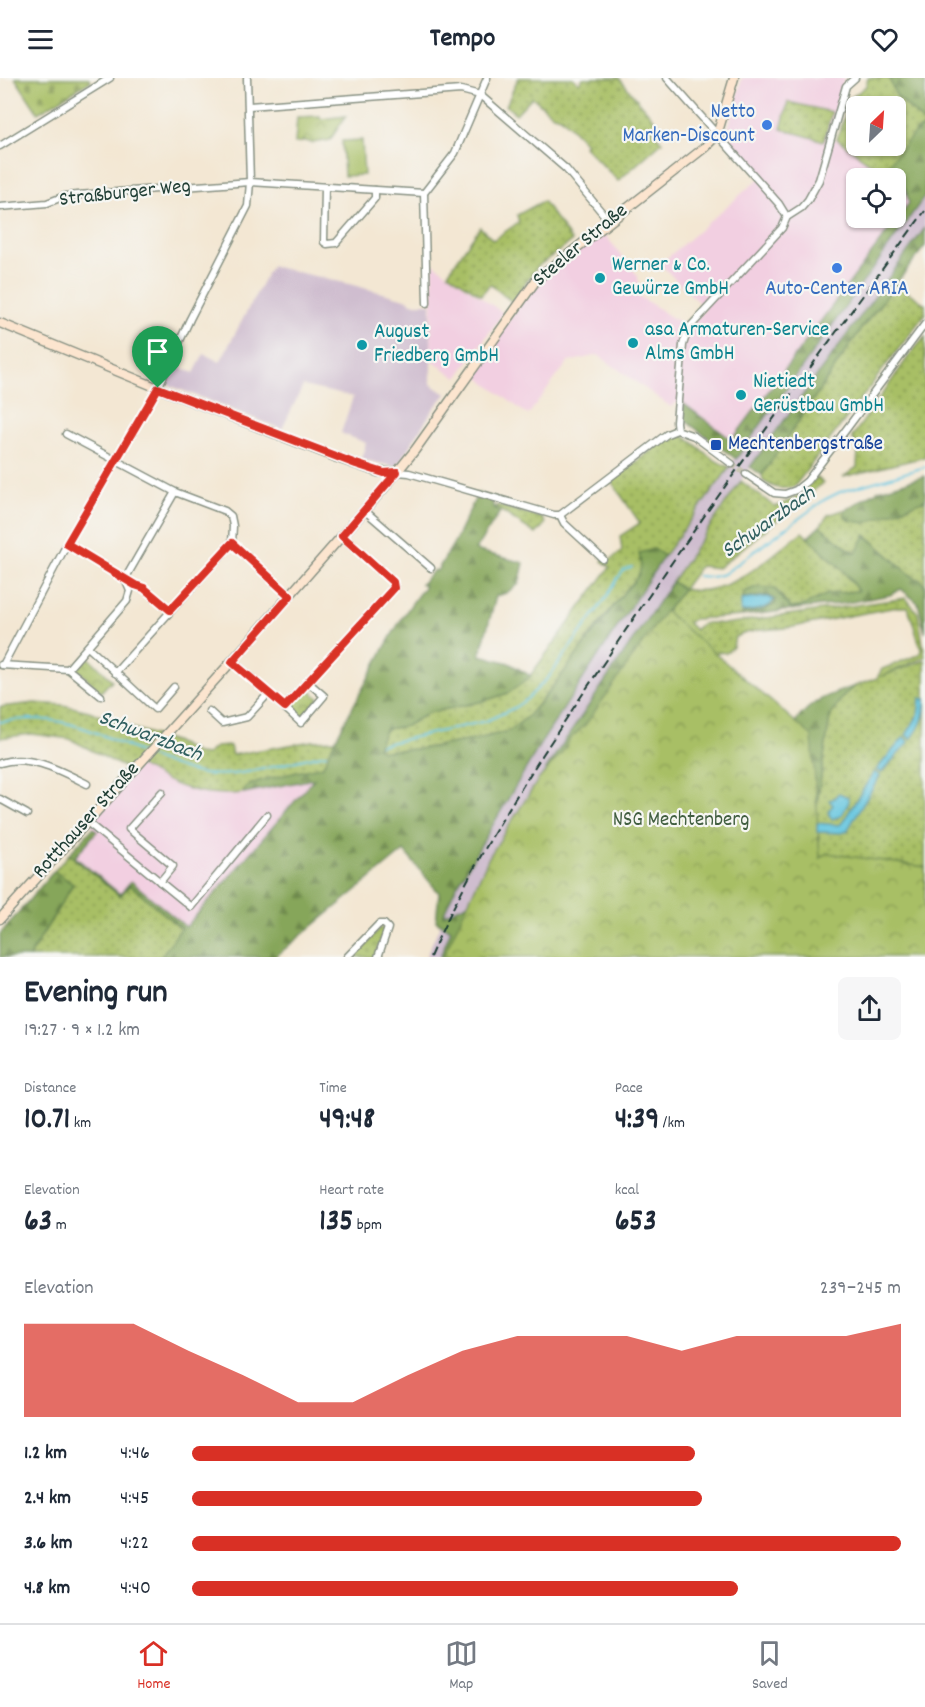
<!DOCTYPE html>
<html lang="en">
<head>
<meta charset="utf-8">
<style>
	body { margin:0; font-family:Dekko,sans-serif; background:#f6f6f7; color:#1f2937; height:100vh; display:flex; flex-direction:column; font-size:22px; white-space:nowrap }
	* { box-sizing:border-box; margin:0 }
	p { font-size:20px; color:#747a83 }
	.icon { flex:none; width:33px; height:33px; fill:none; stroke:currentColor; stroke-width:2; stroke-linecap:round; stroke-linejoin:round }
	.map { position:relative; height:879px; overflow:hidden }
	.panel { display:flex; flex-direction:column; background:#fff; flex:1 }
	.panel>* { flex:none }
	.needle { width:39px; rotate:25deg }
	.buttons { position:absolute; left:846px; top:18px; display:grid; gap:12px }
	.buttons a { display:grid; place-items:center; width:60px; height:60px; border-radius:9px; background:#fff; box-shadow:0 2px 4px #0004; font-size:30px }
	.pin { position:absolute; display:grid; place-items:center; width:51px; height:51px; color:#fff; margin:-62px -26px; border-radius:50% 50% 50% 0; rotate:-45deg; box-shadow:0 0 6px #0007 }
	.pin .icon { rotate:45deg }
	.round { display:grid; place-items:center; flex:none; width:63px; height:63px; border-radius:9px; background:#f6f6f7 }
	.head { display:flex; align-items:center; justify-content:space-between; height:102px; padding:0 24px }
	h1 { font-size:33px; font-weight:700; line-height:45px }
	.figures { display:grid; grid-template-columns:repeat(3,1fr); gap:9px; height:102px; padding:6px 24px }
	.figures div { display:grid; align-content:center }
	.figures b { font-size:30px; font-weight:700 }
	.figures small { font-size:16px; font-weight:400 }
	.figures p { font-size:16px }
	.chart { height:168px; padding:12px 24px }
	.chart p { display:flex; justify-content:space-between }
	.chart svg { width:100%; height:108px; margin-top:6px; fill:#d93025; opacity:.7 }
	ul { padding:0 24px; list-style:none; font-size:20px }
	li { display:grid; grid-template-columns:96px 72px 1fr; align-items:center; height:45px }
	li i { height:15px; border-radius:8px; background:#d93025 }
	header { display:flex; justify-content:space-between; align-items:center; height:78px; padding:0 24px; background:#fff; font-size:27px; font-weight:700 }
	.dock { display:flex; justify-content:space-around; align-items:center; height:84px; border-top:2px solid #e0e1e3; background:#fff; font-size:16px; color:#747a83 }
	.dock a { display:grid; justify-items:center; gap:3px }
	.dock .on { color:#d93025 }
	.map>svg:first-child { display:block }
	.built { fill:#f2cfe1 }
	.industrial { fill:#cfbdcf }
	.grass { fill:url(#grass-dots); stroke:#647e4c; stroke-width:1.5; fill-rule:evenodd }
	.forest { fill:url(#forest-firs); stroke:#527247; stroke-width:1.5 }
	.cemetery { fill:url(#cemetery-stones); stroke:#647e4c; stroke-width:1.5 }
	.park { fill:url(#park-crowns); stroke:#647e4c; stroke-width:1.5 }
	.pitch { fill:#a8bf65; stroke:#647e4c; stroke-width:1.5 }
	.water { fill:#61c4df; stroke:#40808a; stroke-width:1.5 }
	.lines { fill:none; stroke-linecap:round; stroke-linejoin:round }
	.stream { stroke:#61c4df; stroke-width:2 }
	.street-tunnel { stroke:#c9c5b3; stroke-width:6; stroke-dasharray:6 3; stroke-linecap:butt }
	.street-casing { stroke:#899284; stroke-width:9 }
	.secondary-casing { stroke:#899284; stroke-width:11 }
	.street { stroke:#fff; stroke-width:6 }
	.secondary { stroke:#fce5cf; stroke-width:8 }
	.rail { stroke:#1f3d34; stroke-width:2; stroke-dasharray:9 4.5; stroke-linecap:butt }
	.route-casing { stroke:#fff; stroke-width:12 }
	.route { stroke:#d93025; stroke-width:8 }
	.shop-dot { fill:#3f7fe0; stroke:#f6f6f2; stroke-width:2 }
	.culture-dot { fill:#0f9aa8; stroke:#f6f6f2; stroke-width:2 }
	.transit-dot { fill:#1a4fb4; stroke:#f6f6f2; stroke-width:2 }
	.labels { text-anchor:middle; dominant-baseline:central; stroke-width:4.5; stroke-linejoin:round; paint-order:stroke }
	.shop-label { font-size:21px; fill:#366cbe; stroke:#f6f6f2; text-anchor:end }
	.street-label { font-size:21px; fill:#1f3d34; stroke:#f6f6f2 }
	.culture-label { font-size:21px; fill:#0d838f; stroke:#f6f6f2; text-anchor:start }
	.transit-label { font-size:21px; fill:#164399; stroke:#f6f6f2; text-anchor:start }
	.park-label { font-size:21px; fill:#415e40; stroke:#f6f6f2 }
	.water-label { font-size:22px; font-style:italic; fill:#305f5f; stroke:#f6f6f2 }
</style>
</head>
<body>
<header><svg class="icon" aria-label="menu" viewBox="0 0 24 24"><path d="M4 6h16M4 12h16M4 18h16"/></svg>Tempo<svg class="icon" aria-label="heart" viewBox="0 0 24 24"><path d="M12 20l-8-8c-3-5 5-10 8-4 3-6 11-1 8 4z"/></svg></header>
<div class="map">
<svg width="925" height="879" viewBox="0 0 925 879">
	<defs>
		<pattern id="grass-dots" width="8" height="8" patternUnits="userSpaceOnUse" patternTransform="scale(1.5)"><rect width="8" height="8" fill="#a8bf65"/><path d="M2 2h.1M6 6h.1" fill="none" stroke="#889c54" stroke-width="1.8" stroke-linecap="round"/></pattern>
		<pattern id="forest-firs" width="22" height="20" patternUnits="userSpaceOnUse" patternTransform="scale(1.5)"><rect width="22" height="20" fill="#86a65a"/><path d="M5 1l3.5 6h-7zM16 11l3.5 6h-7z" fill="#6d884b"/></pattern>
		<pattern id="cemetery-stones" width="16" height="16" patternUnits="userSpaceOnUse" patternTransform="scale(1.5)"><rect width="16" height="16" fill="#a8bf65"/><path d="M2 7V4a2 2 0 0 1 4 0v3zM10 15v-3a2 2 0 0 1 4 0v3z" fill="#889c54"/></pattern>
		<pattern id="park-crowns" width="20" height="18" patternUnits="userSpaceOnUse" patternTransform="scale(1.5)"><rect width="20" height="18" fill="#a8bf65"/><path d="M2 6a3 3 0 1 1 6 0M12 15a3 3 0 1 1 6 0" fill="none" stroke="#889c54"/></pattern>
	</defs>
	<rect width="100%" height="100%" fill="#f6f6f2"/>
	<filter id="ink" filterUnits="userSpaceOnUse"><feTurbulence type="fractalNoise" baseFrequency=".0167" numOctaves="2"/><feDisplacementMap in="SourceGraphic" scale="12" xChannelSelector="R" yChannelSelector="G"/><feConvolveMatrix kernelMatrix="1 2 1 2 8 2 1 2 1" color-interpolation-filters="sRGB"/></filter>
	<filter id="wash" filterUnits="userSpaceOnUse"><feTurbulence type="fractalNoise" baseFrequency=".008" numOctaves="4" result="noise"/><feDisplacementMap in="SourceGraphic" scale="24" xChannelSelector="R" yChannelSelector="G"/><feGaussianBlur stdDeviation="1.35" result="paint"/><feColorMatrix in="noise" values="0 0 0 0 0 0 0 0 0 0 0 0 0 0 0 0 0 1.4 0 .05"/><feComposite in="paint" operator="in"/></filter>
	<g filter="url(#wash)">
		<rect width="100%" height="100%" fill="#f3e7d3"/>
		<g class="built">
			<polygon points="742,0 844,0 828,64 837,61 890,100 856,100 856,140 896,140 896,104 906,112 909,125 732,362 684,326 677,324 671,329 598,277 568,284 528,337 471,294 534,208 601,152 638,198 639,218 688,250 705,231 660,186 761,99 726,59"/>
			<polygon points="433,185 503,235 457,300 431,282"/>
			<polygon points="139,688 176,708 203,715 224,717 278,709 315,700 186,849 131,803 120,816 75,779 97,753 88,744"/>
		</g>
		<g class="industrial">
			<polygon points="925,118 925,150 750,389 672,504 556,676 506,754 469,825 443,838 455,811 541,665 664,478"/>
			<polygon points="271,188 349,206 409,222 411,225 431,225 431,306 446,316 434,330 396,389 361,381 366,365 341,355 353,319 303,308 282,351 166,306 176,287 194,295 204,276 220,284"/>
			<polygon points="441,845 451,852 440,879 426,879"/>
		</g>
		<g class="grass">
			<polygon points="518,0 573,0 579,5 583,0 619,0 658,46 652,52 662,64 618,103 584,68 586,65 561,39 553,37 532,19 516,36 506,28"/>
			<path d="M868 0H889L896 17 925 46V48L915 54 906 112 896 104V100H890L837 61 851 20 866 8ZM856 28H896V68H856Z"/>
			<polygon points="788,24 832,34 824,63 781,51"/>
			<polygon points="543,123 572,163 537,189 512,224 490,206 481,217 448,195 480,149 493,162 519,144 517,137"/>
			<path d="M896 206 925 226V236L794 409C781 412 774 410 763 403L762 397 861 251Z"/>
			<polygon points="925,259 925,379 843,399 857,389 858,372 852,359 911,275"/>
			<path d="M680 356C698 365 710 384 730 389L664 478 654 471 642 487 639 499 625 513 588 560 569 589 527 639 509 653 474 662 419 671 383 673 377 669 386 651 406 648 428 635 484 623 508 615 527 602 610 489 602 483 605 480 610 482 622 473 620 458 640 445 611 403 670 358Z"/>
			<path d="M817 399 823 405 718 490 700 488 683 511C730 521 767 480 802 454L842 491 858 513 828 516 801 529 790 530 779 515 753 518H767L776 522C771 535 755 534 743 535V538L694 541 688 545 695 552C702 542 714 545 724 546L906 520 918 535 925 579 880 599 925 582V798L818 783 816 732 830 638 843 618 855 608 877 600 882 591 920 576 921 571 908 529H899C865 534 832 542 798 548 775 553 758 549 735 559L733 569 726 575 719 574 714 578 661 540 683 511 672 504 741 403 775 429 794 421Z"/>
			<polygon points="925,422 925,509 922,503 912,498 866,457 857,475 846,469 820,448 828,437 846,431 845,438 865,445"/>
			<polygon points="497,427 542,440 545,446 536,456 495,429"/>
			<path d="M35 625 63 627 89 633 135 651 174 663 198 676 206 677 215 669 230 668 232 677 312 663 335 662 323 689 259 703 246 709 244 715C202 719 173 710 138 686L131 693 70 661 32 656 0 660V629Z"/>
			<polygon points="69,776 120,818 130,806 181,851 161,879 29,879 73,806 54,793"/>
			<polygon points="380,850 383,850 385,852 374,879 359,879 355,877"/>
		</g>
		<g class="forest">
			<polygon points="889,0 925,0 925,46 896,17"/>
			<polygon points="925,48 925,118 736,381 687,344 683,338 684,326 732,362 909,125 906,112 887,88 915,54"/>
			<polygon points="925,150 925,168 861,251 762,397 750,389"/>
			<polygon points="925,398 925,422 865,445 848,442 845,438 846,431 879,412"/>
			<path d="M478 415 493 420V429L500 434 475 472 524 485 519 506 506 515 496 518 480 577 509 585 531 598 508 615 484 623 428 635 406 648 386 651 377 669 383 673 419 671 474 662 509 653 527 639 545 619 625 513C638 500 644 495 639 475L654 471 664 478 541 665 455 811 443 837 469 825 506 754 556 676 672 504 683 511 661 540 452 879H440L451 852 436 843 439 815 404 773 275 879H161L181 850 130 807 120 818 69 776 93 750 97 753 75 779 120 816 131 803 186 849 314 701 244 715 245 709 259 703 323 688C335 660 351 633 365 606 383 573 401 537 425 508L421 506 434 492 437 493 455 463Z"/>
			<polygon points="820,448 846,469 856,475 865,457 912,498 922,503 925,509 925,554 918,525 901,511 890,517 846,525 743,538 743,535 762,533 775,526 776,522 767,518 743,520 744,514 756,509 774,510 790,530 801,529 828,516 858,513 842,491 808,459"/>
			<path d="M855 608 843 618 830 639 816 732 796 643C813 621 829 617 855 608Z"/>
			<polygon points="54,793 73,806 29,879 0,879 0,856"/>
		</g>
		<polygon class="cemetery" points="15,0 89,0 91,3 38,35"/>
		<g class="park">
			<polygon points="320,38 321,41 346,38 330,62 312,65 303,62 303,64 295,65 297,39"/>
			<polygon points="665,533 812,658 820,780 827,775 925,789 925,879 443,879 489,779 538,702 561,676 570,661 586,646"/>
			<polygon points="86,577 112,602 101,614 75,589"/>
			<polygon points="307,610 319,620 301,640 289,629"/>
		</g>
		<polygon class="pitch" points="362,62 364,97 344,98 342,63"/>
		<g class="water">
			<polygon points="767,519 774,522 770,527 761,531 741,534 741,522"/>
			<path d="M920 620 925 621C925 637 922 648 911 661L906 657 918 637Z"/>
			<polygon points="904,659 909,664 881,695 876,692"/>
			<polygon points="874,694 880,698 847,753 842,755 817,754 817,745 839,747 842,745"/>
			<polygon points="839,715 848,719 849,724 841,738 832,741 829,737 829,732 833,727 829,722 833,721"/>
		</g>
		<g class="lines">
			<g class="stream">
				<polyline points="698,498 712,499 724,496 824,422 840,414 925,389"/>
				<path d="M0 644C57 633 94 653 144 676 163 684 184 693 204 696 244 700 287 684 326 676"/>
				<polyline points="380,667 486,643 514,630 527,621 548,600 608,517 617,501 624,492 632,489"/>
			</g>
		</g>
	</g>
	<g filter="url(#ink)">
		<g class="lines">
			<polyline class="street-tunnel" points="732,386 746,396"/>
			<g class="street-casing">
				<g id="street">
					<polyline points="667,0 779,126 787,139"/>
					<polyline points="249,28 461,12 480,17 566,91 609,143"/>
					<polyline points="0,68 110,0"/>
					<polyline points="325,109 324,164 327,166 336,165 375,120 375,112"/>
					<polyline points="0,129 47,125 65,118 250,104 424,115"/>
					<polyline points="427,225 424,115 455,75 487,0"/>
					<polyline points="677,352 676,344 683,267 688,251 782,150 787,139 801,130 808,122 819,102 846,8 855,0"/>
					<polyline points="677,352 694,358 732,386"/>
					<polyline points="66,356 175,414 225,433 231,438 233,448 232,465"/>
					<polyline points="397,394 409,395 554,437 560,437 667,356 677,352"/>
					<polyline points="746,396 774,415 785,416 796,412 807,403 839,361 925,246"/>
					<polyline points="364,432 431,490"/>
					<polyline points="560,437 564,445 603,481"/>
					<polyline points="232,465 290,518"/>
					<polyline points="67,466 135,507 144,510 170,532"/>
					<polyline points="88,569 155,631 174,609"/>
					<polyline points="232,583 284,629 394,510 393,504 342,458"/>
					<polyline points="1,587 68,591 101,618"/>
					<polyline points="3,587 67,466 158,310 190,241 248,128 250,104 247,0"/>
					<polyline points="68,591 127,523 130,513 125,501 175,414"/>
					<polyline points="115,595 232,465"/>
					<polyline points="284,629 301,645 324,618 308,604"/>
					<polyline points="209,633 222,645 247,639 269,615"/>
					<path d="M0 685C29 675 61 693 87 706"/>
					<polyline points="0,721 27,736"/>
					<polyline points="87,744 191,829 267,737"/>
					<polyline points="160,804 173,788 129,751 162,714"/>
					<polyline points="347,879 379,846 384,846 388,850 387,853 378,879"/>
				</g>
			</g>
			<g class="secondary-casing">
				<g id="secondary">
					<polyline points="0,245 158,310 335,379 378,394 397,394"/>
					<polyline points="0,841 232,583 384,410 415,372 537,201 704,70 717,57 734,0"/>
				</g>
			</g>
			<use href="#street" class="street"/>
			<use href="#secondary" class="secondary"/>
			<path class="rail" d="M430 879C476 774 541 678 605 583 707 430 816 281 925 133"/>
		</g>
	</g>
	<g class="lines" filter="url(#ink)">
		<g class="route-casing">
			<polygon id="route" points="158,310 356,386 384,395 397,394 342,458 393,504 394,510 285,629 232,584 290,518 232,465 170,532 144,510 135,507 67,466"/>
		</g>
		<use href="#route" class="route"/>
	</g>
	<g class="shop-dot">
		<circle cx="767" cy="47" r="6"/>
		<circle cx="837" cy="190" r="6"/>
	</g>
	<g class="culture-dot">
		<circle cx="600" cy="200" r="6"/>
		<circle cx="633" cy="265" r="6"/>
		<circle cx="362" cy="267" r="6"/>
		<circle cx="741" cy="317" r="6"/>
	</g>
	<rect class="transit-dot" x="710" y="361" width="12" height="12" rx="3"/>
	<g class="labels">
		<g class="shop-label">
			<text x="755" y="35">Netto<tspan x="755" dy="24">Marken-Discount</tspan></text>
			<text x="837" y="212" text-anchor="middle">Auto-Center ARIA</text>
		</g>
		<g class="street-label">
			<text transform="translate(125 116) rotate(-6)">Straßburger Weg</text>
			<text transform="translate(581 168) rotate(-40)">Steeler Straße</text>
			<text transform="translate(87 743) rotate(-48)">Rotthauser Straße</text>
		</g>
		<g class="culture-label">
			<text x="612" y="188">Werner &amp; Co.<tspan x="612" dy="24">Gewürze GmbH</tspan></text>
			<text x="645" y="253">asa Armaturen-Service<tspan x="645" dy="24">Alms GmbH</tspan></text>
			<text x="374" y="255">August<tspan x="374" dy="24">Friedberg GmbH</tspan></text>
			<text x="753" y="305">Nietiedt<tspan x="753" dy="24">Gerüstbau GmbH</tspan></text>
		</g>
		<g class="transit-label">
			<text x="728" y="367">Mechtenbergstraße</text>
		</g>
		<g class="park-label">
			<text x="681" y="743">NSG Mechtenberg</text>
		</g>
		<g class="water-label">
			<text transform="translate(769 445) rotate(-35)">Schwarzbach</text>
			<text transform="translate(150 659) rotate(21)">Schwarzbach</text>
		</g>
	</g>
</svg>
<div class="buttons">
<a><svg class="needle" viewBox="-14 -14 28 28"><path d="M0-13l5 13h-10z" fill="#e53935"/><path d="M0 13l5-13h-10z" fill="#747a83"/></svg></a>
<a><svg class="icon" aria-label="locate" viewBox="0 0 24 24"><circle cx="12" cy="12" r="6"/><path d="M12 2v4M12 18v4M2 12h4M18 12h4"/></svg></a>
</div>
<div class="pin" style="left:158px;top:310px;background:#1e9e55"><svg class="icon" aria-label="arrive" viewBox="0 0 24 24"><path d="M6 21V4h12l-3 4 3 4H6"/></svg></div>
</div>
<section class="panel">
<div class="head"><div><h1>Evening run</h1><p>19:27 · 9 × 1.2 km</p></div><a class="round"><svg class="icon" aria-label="share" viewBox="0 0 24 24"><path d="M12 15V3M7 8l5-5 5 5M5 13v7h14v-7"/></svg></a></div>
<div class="figures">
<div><p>Distance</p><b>10.71<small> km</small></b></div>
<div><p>Time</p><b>49:48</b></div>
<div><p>Pace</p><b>4:39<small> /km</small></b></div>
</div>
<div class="figures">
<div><p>Elevation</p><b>63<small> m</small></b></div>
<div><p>Heart rate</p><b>135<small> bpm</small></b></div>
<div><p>kcal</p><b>653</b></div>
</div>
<div class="chart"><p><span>Elevation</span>239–245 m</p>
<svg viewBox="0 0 160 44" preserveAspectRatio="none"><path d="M0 44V6L10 6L20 6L30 17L40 27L50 38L60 38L70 27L80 17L90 11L100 11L110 11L120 17L130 11L140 11L150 11L160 6V44z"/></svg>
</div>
<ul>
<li><b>1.2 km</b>4:46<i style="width:71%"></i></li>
<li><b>2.4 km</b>4:45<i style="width:72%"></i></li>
<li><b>3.6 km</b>4:22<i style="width:100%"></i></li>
<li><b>4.8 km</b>4:40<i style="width:77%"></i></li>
</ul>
</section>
<nav class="dock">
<a class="on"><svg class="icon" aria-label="home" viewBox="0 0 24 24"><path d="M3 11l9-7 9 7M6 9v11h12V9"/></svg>Home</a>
<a><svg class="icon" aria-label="map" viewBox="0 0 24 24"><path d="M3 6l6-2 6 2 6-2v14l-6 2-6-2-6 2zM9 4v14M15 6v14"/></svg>Map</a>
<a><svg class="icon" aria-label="saved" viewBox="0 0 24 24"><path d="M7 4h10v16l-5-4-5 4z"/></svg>Saved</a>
</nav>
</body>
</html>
